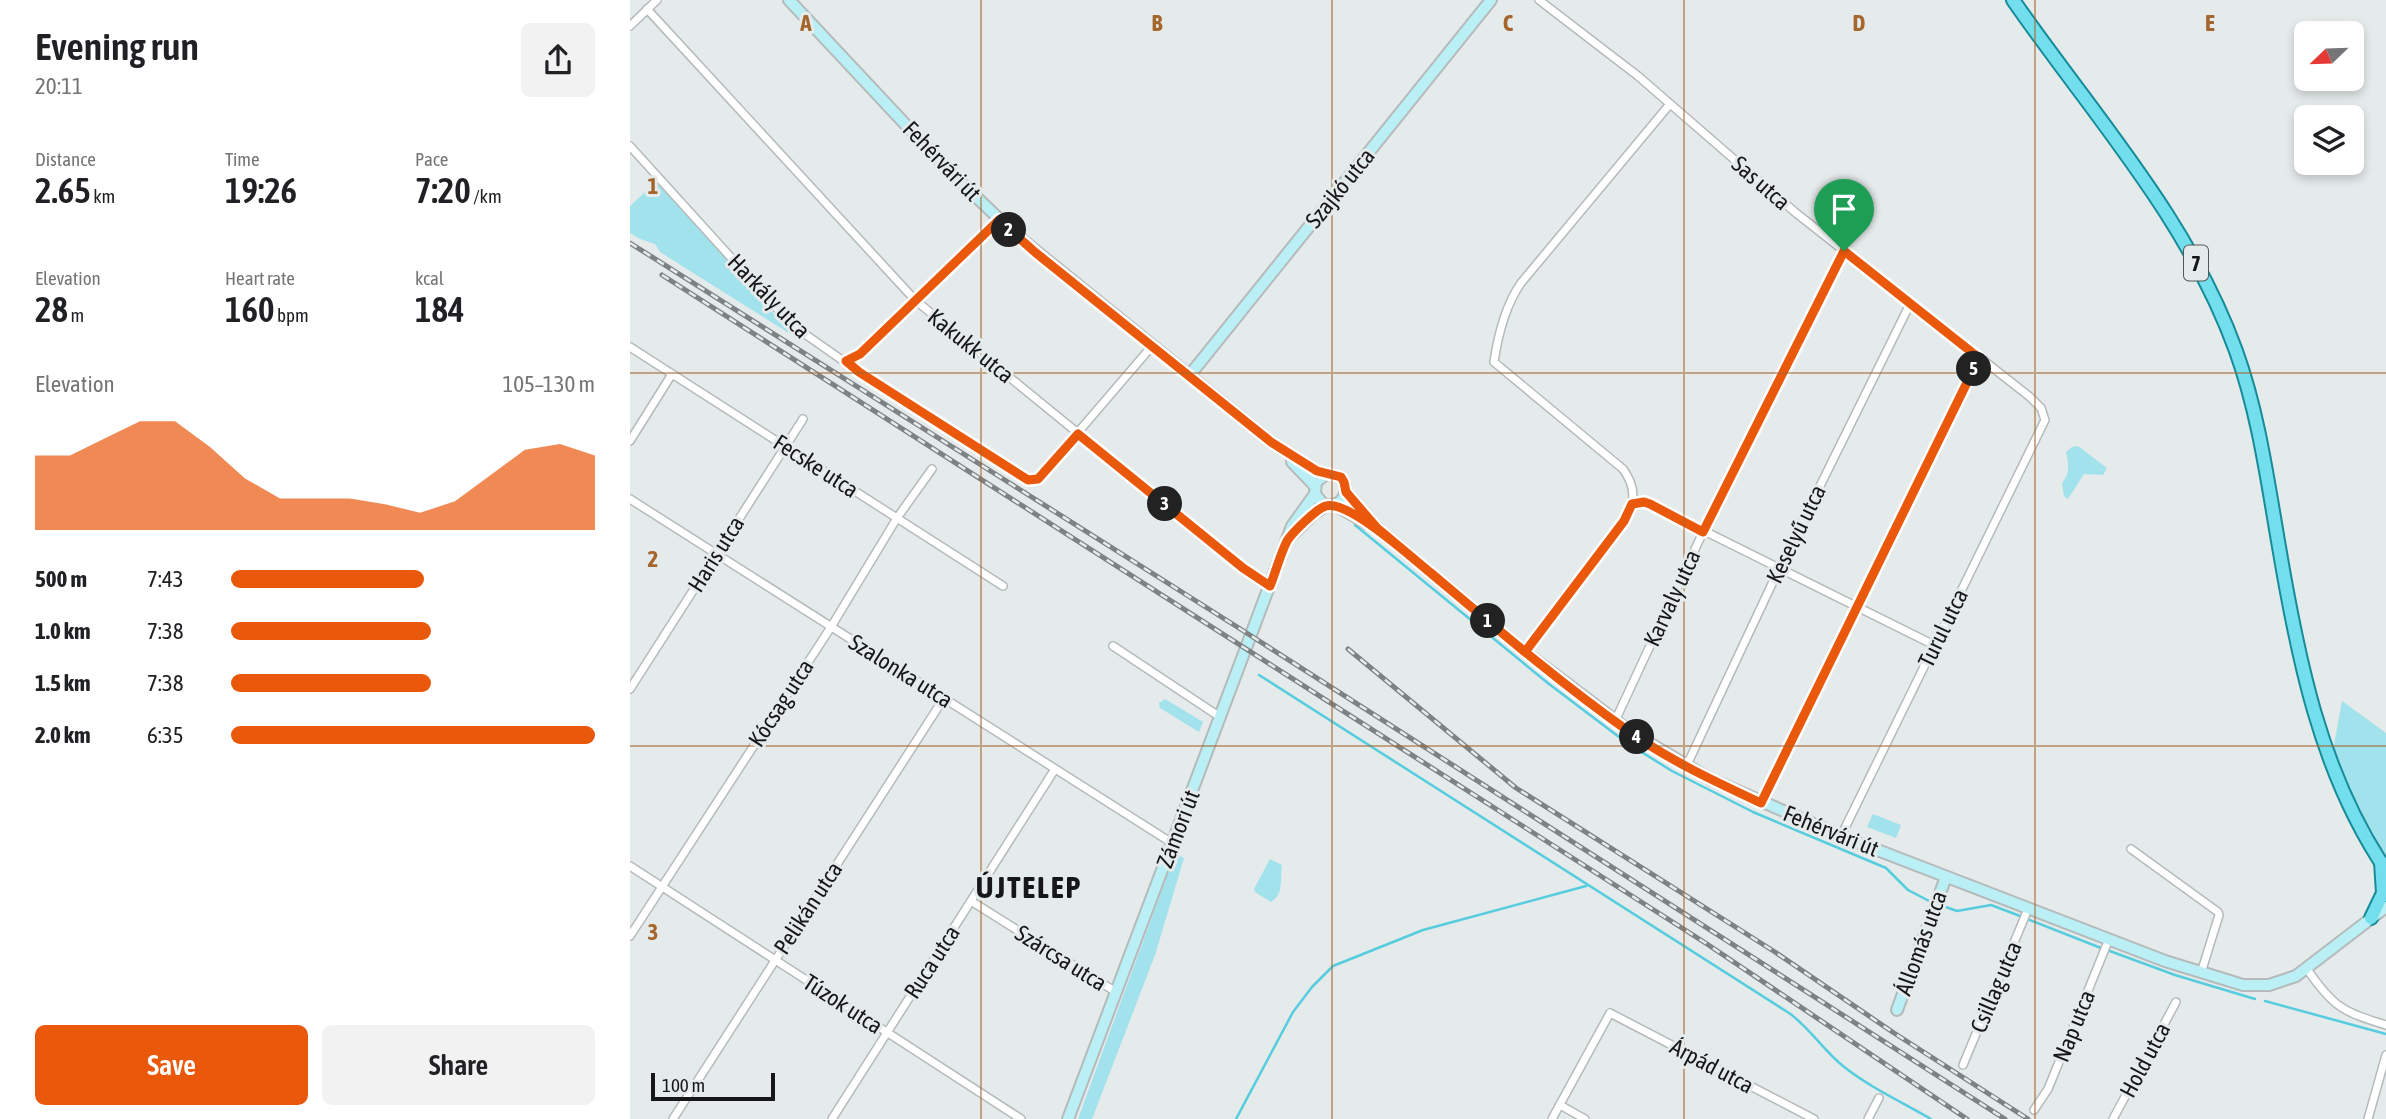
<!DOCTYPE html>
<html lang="en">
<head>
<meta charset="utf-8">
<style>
	body { margin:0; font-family:"Asap Condensed",sans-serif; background:#f2f2f2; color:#202124; height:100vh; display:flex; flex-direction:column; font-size:26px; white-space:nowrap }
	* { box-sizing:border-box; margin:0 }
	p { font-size:23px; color:#757577 }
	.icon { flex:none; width:38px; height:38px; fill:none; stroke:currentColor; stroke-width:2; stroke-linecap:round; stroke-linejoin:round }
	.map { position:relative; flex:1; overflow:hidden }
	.panel { display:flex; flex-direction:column; background:#fff; width:630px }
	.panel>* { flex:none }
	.needle { width:46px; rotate:247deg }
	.fabs { position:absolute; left:1664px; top:21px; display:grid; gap:14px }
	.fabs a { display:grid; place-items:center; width:70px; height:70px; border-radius:10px; background:#fff; box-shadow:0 4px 10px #0003; font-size:35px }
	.scale { position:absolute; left:21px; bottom:18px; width:124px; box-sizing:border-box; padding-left:7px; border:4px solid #161718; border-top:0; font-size:19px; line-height:24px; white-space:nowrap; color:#161718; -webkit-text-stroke:5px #e5eaeb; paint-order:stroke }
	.pin { position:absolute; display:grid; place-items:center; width:60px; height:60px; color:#fff; margin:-72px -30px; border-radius:50% 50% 50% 0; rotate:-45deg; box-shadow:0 0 7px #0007 }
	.pin .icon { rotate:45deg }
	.km { position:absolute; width:35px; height:35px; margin:-18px; border-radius:50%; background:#222; color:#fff; font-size:19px; line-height:35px; text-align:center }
	.round { display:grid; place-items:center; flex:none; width:74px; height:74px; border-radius:10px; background:#f2f2f2 }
	.headline { display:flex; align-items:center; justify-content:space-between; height:119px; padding:0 35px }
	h1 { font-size:38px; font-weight:600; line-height:52px }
	.stats { display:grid; grid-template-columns:repeat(3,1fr); gap:10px; height:119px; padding:7px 35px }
	.stats div { display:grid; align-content:center }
	.stats b { font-size:35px; font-weight:600 }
	.stats small { font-size:19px; font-weight:400 }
	.stats p { font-size:19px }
	.chart { height:196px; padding:14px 35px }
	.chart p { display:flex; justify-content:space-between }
	.chart svg { width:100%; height:126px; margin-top:7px; fill:#ea580c; opacity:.7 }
	.button { display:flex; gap:14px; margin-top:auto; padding:14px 35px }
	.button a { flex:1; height:80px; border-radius:10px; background:#ea580c; color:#fff; font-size:28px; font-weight:600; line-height:80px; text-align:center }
	.button a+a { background:#f2f2f2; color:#202124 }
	ul { padding:0 35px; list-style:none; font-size:23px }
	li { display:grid; grid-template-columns:112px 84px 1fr; align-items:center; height:52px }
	li i { height:18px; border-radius:9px; background:#ea580c }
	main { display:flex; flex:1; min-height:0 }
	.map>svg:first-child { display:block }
	.green { fill:#a1e2ec }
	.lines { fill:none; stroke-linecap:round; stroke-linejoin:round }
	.stream { stroke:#55cddf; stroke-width:2.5 }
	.street-casing { stroke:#b5babb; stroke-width:10 }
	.secondary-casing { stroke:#b5babb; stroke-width:14 }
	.primary-casing { stroke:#168b99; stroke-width:16 }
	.street { stroke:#fff; stroke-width:7 }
	.secondary { stroke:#b9eff5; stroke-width:10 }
	.primary { stroke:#73dfec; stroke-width:12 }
	.rail-casing { stroke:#7f8283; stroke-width:5 }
	.rail { stroke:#e5eaeb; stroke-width:2.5; stroke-dasharray:8; stroke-linecap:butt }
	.route-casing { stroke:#fff; stroke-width:14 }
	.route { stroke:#ea580c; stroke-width:9 }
	.grid { fill:none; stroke:#a5662e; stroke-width:2; stroke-opacity:0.55 }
	.labels { text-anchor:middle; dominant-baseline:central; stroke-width:6; stroke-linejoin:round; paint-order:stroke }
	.shield { fill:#e5eaeb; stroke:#545657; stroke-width:2 }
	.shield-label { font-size:21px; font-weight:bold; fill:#161718 }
	.street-label { font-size:23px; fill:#161718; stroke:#e5eaeb }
	.district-label { font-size:30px; font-weight:bold; letter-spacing:2px; fill:#161718; stroke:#e5eaeb }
	.grid-label { font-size:23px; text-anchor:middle; font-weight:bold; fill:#a5662e; stroke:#e5eaeb; stroke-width:6; stroke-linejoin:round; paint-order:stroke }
</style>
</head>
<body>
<main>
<section class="panel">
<div class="headline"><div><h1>Evening run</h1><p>20:11</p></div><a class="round"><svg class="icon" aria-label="share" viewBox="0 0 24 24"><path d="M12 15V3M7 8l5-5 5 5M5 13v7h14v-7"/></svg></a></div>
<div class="stats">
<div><p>Distance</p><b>2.65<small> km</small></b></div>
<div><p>Time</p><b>19:26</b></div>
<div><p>Pace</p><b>7:20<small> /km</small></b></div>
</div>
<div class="stats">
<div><p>Elevation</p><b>28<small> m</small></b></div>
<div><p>Heart rate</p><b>160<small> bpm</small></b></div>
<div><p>kcal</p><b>184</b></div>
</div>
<div class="chart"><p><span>Elevation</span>105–130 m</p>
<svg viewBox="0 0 160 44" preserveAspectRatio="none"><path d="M0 44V18L10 18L20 12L30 6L40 6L50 15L60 26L70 33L80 33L90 33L100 35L110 38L120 34L130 25L140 16L150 14L160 18V44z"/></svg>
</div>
<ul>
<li><b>500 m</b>7:43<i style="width:53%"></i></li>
<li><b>1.0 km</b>7:38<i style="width:55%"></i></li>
<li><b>1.5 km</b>7:38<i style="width:55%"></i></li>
<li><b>2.0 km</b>6:35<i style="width:100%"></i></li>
</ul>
<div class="button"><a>Save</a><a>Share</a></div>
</section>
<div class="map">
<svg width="1756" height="1119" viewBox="0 0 1756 1119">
	<rect width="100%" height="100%" fill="#e5eaeb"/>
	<g class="green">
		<polygon points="28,180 162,335 30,252 25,244 10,239 0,233 0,206"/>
		<path d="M1448 446 1477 468 1473 475 1454 474 1438 499 1434 496 1432 483C1440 474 1439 464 1436 452L1442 447Z"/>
		<polygon points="535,699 573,722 569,732 530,708 529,703"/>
		<polygon points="1712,701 1756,733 1756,857 1727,805 1703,750"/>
		<polygon points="1243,814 1271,825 1266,838 1237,827"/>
		<polygon points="545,854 554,858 525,955 462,1119 448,1119"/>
		<path d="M640 859 652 865C650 878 654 895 641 902L625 892 624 889Z"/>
	</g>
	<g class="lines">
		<g class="stream">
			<polyline points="725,525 919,684 997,743 1042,771 1123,812 1256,868 1278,890 1301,902"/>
			<path d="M629 675 1159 1013C1180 1028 1193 1050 1213 1066 1239 1087 1272 1102 1301 1119"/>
			<polyline points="1310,905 1327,911 1361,905 1390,916"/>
			<polyline points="1397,919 1471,948"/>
			<polyline points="1477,950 1545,975 1625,999"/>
			<polyline points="1635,1001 1756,1034"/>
			<polyline points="606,1119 663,1012 682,987 703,966 793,930 956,886"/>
		</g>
		<g class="street-casing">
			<g id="street">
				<polyline points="909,0 1008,76 1166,213 1400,397 1411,408 1415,420 1211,836"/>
				<polyline points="17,9 285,300 613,568 640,586"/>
				<polyline points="0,26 27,0"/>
				<polyline points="0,146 162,325 229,372 398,480 408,479 522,346"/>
				<polyline points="0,347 373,586"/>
				<polyline points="216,361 230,354 369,220"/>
				<polyline points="0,441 42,374"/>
				<polyline points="0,499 542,843"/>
				<polyline points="1002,504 1014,502 1020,504 1304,645"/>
				<polyline points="483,646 590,717"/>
				<path d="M895 652 994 521C1006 502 1006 487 993 469L864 362C868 335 875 306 891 283L1040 104"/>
				<polyline points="0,689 173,419"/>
				<polyline points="985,721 1073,532 1215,251"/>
				<polyline points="1056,767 1149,569 1280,304"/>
				<polyline points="1132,803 1349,358"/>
				<polyline points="1501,849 1588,912 1589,915 1571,973"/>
				<polyline points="0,866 391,1119"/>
				<polyline points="341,901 486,992"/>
				<polyline points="0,936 201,627 267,518 302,469"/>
				<path d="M1677 969C1703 1007 1713 1012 1756 1025"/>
				<polyline points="1333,1065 1398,909"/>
				<polyline points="930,1105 955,1119"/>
				<polyline points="1404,1110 1418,1089 1479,939"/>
				<polyline points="43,1119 314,698"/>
				<polyline points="202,1119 425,769"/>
				<polyline points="922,1119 980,1013 1184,1119"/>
				<polyline points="1238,1119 1249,1098"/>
				<polyline points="1483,1119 1546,1002"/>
				<polyline points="1738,1119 1756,1055"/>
			</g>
		</g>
		<g class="secondary-casing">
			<g id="secondary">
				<path d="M159 0 319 171 385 234 641 442 687 471 711 477C722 493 711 509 693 504L685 494 686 482 696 474"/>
				<polyline points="559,376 861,0"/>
				<polyline points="662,462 684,485"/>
				<polyline points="716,492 747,528 895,652 1002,733 1080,779 1211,836 1535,961 1613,985 1639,985 1666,976 1756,907"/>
				<polyline points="705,505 738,524"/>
				<polyline points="660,537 683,514 697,505"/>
				<polyline points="1267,1010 1316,877"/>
				<polyline points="438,1119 662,526 685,494"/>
			</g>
		</g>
		<g class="primary-casing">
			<g id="primary">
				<path d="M1383 0C1462 114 1558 218 1606 351 1628 412 1637 477 1648 541 1667 655 1690 773 1756 870"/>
				<polyline points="1741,918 1753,893 1751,862"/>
			</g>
		</g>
		<use href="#street" class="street"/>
		<use href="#secondary" class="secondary"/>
		<use href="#primary" class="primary"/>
		<g class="rail-casing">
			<g id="rail">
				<polyline points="0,243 612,630 1375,1119"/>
				<polyline points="32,275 1077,944 1337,1119"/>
				<polyline points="718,649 886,788 1145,952 1264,1033 1398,1119"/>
			</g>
		</g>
		<use href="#rail" class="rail"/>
	</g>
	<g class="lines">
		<g class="route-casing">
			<path id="route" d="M1214 251 1073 532 1020 504 1014 502 1002 504 994 521 895 652 747 528 716 492 714 482 711 477 687 471 641 442 406 253 369 220 230 354 216 361 229 372 398 480 408 479 448 434 613 568 640 586C646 571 650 555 657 541 662 533 687 508 696 506 719 500 782 558 801 573 866 628 931 684 1001 733 1041 761 1086 782 1131 803L1349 358 1214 251"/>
		</g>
		<use href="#route" class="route"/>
	</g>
	<path class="grid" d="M351 0V1119M702 0V1119M1054 0V1119M1405 0V1119M0 373H1756M0 746H1756"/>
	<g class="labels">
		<rect class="shield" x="1554" y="245.5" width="24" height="35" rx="5"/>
		<g class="shield-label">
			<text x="1566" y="263">7</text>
		</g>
		<g class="street-label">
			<text transform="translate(312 161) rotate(46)">Fehérvári út</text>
			<text transform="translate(1131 183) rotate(41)">Sas utca</text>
			<text transform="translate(710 188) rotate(-51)">Szajkó utca</text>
			<text transform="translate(139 296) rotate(46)">Harkály utca</text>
			<text transform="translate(341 346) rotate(39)">Kakukk utca</text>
			<text transform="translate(186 466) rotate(33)">Fecske utca</text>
			<text transform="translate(1166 534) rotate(-64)">Keselyű utca</text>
			<text transform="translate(86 554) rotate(-58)">Haris utca</text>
			<text transform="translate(1042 598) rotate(-65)">Karvaly utca</text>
			<text transform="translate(1313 628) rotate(-64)">Turul utca</text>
			<text transform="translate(271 671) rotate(32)">Szalonka utca</text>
			<text transform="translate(151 703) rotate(-57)">Kócsag utca</text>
			<text transform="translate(548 829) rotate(-69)">Zámori út</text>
			<text transform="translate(1201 831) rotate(22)">Fehérvári út</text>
			<text transform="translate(178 908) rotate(-57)">Pelikán utca</text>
			<text transform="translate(1291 943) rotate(-70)">Állomás utca</text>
			<text transform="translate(431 958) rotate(32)">Szárcsa utca</text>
			<text transform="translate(302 962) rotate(-57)">Ruca utca</text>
			<text transform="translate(1366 987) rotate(-67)">Csillag utca</text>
			<text transform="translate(213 1004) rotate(33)">Túzok utca</text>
			<text transform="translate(1444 1026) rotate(-68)">Nap utca</text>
			<text transform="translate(1515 1060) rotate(-62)">Hold utca</text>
			<text transform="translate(1082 1066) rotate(28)">Árpád utca</text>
		</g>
		<g class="district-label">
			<text x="399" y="887">ÚJTELEP</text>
		</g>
	</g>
	<g class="grid-label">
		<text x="176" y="31">A</text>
		<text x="527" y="31">B</text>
		<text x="878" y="31">C</text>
		<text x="1229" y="31">D</text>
		<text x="1580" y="31">E</text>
		<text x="23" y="194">1</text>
		<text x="23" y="567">2</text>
		<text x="23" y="940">3</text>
	</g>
</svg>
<div class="fabs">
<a><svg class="needle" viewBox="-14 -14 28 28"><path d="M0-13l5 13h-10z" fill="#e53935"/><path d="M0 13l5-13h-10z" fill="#757577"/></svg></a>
<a><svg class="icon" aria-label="layers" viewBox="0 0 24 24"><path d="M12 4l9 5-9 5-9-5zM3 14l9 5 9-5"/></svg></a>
</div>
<div class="scale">100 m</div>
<div class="pin" style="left:1214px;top:251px;background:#1e9e55"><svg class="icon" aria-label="arrive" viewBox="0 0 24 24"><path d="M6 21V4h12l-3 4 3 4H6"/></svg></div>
<b class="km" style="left:858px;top:621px">1</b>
<b class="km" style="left:379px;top:230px">2</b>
<b class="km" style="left:535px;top:504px">3</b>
<b class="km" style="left:1007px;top:737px">4</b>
<b class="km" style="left:1344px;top:369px">5</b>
</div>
</main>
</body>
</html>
